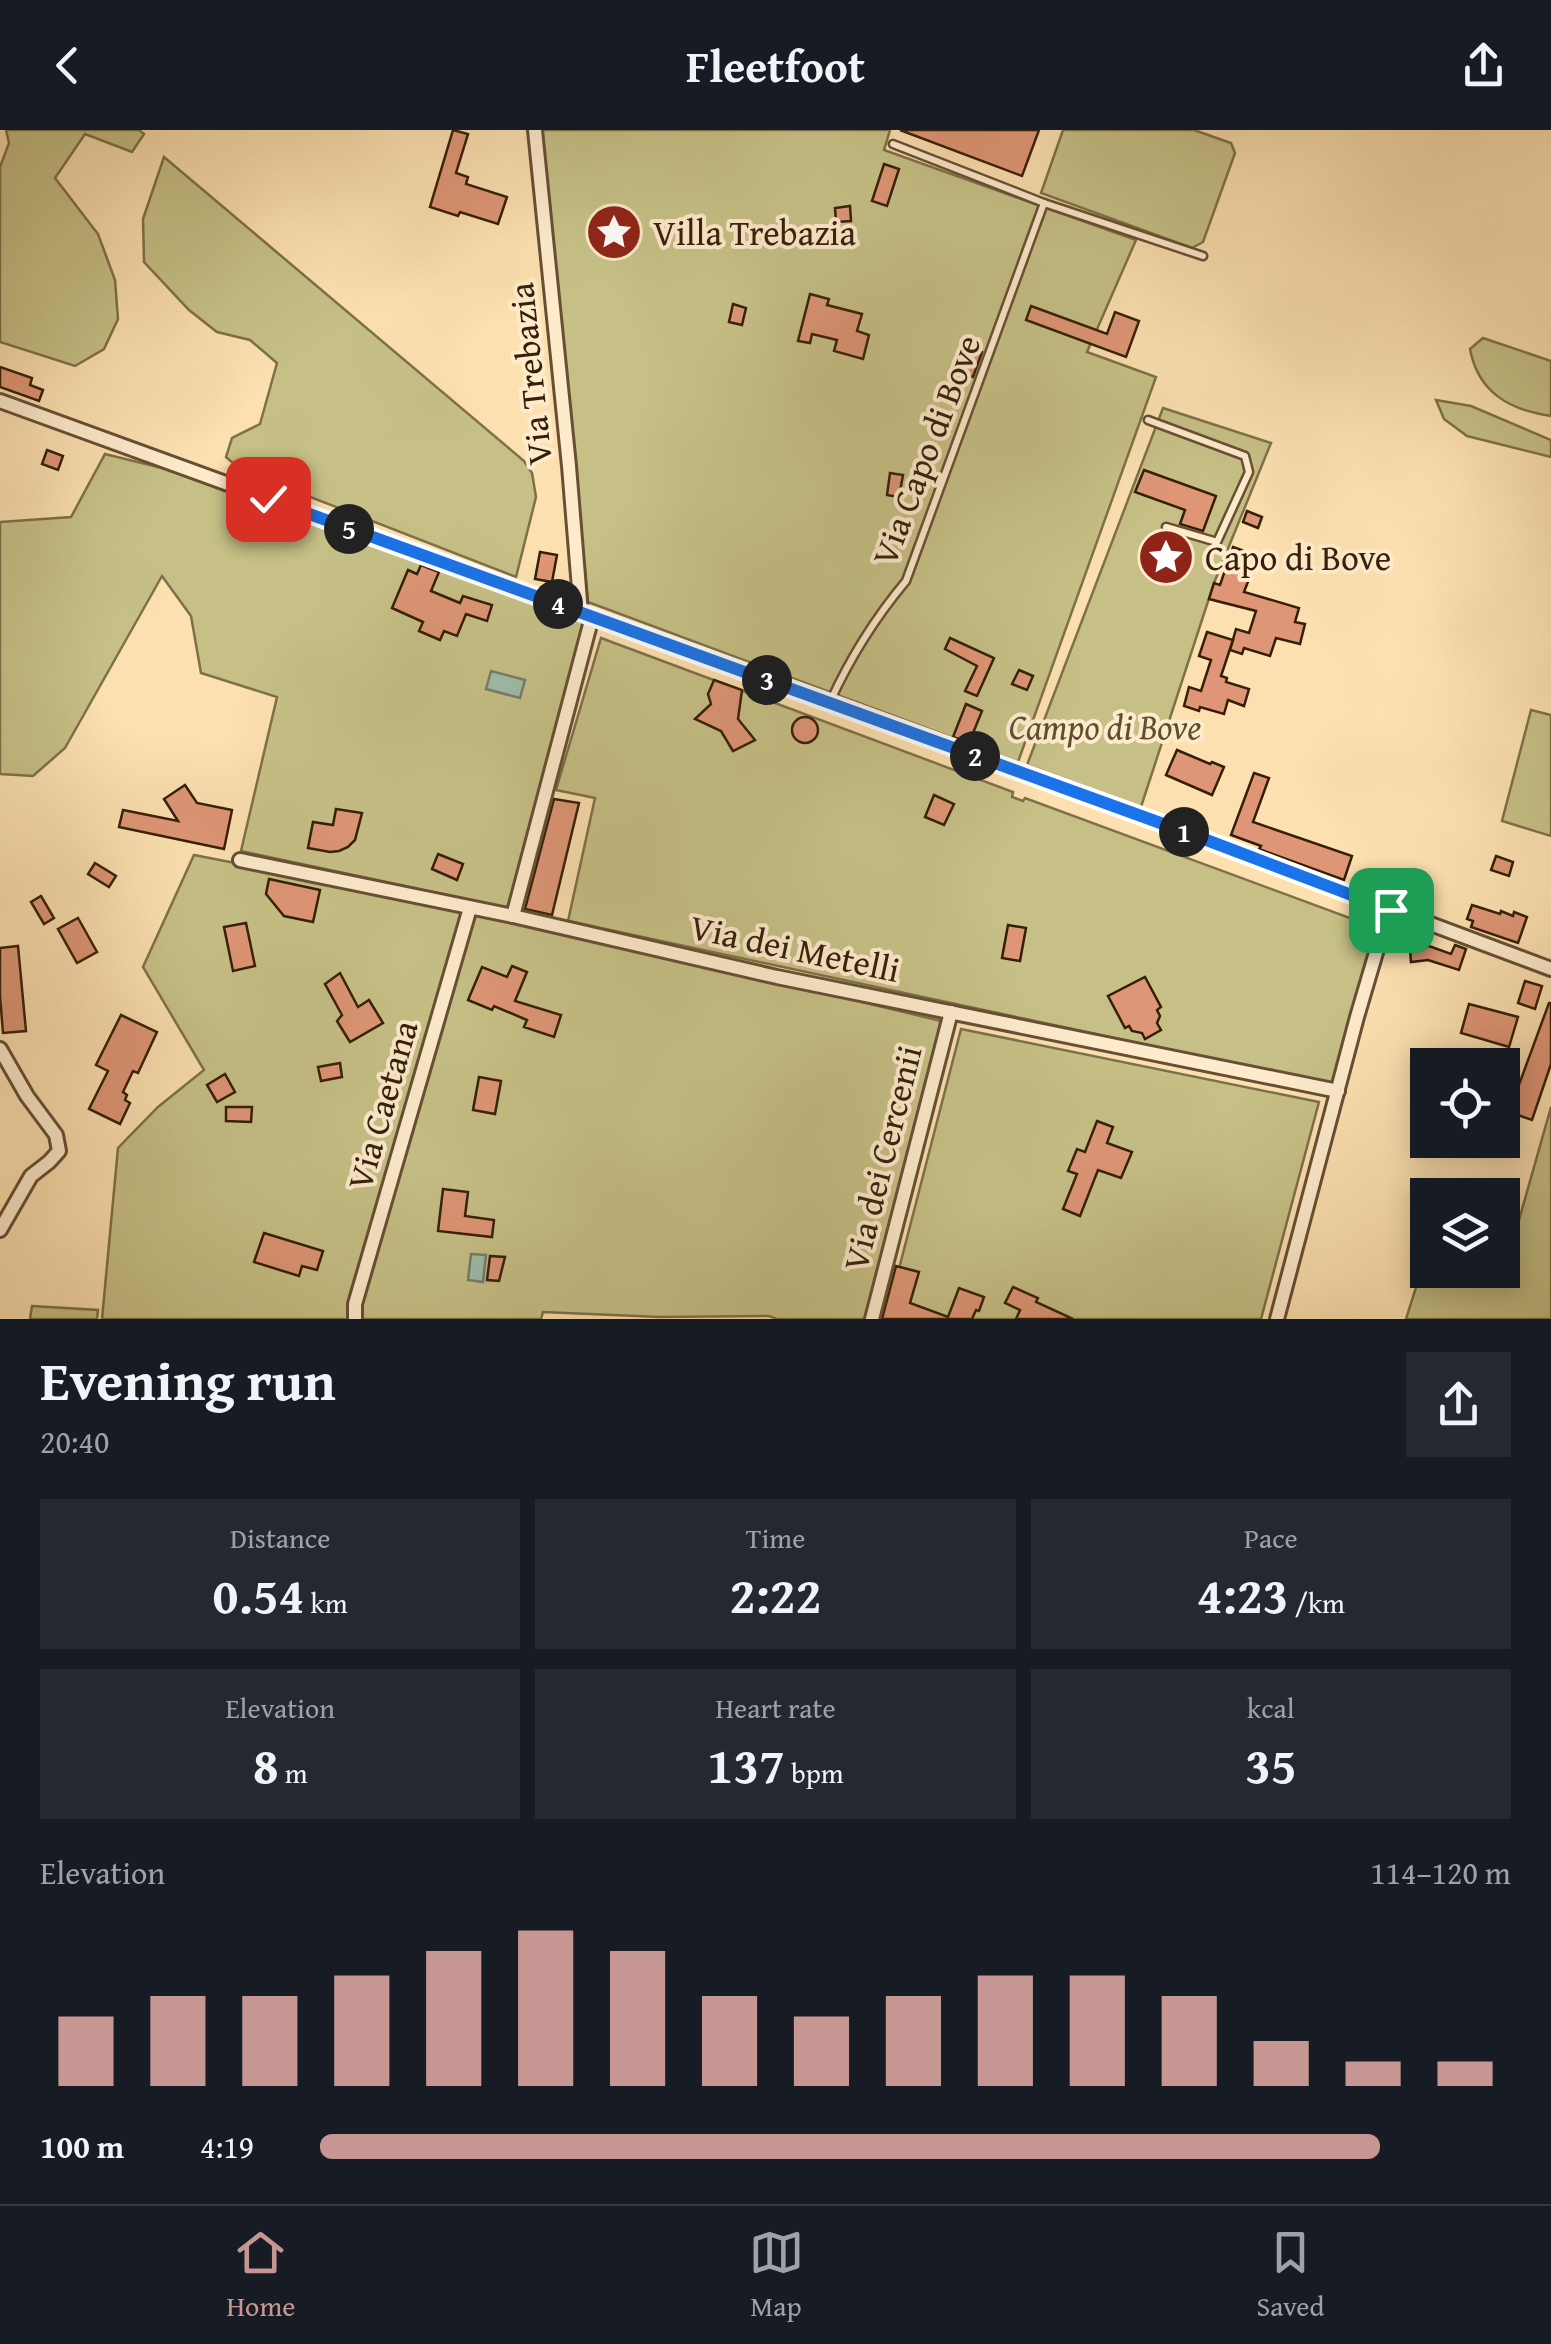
<!DOCTYPE html>
<html lang="en">
<head>
<meta charset="utf-8">
<style>
	body { margin:0; font-family:"Gentium Book Plus",serif; background:#242831; color:#f1f3f6; height:100vh; display:flex; flex-direction:column; font-size:38px; white-space:nowrap }
	* { box-sizing:border-box; margin:0 }
	p { font-size:32px; color:#9ea1a6 }
	.icon { flex:none; width:55px; height:55px; fill:none; stroke:currentColor; stroke-width:2; stroke-linecap:round; stroke-linejoin:round }
	.map { position:relative; height:1189px; overflow:hidden }
	.details { display:flex; flex-direction:column; background:#171b24; flex:1 }
	.details>* { flex:none }
	.buttons { position:absolute; left:1410px; top:918px; display:grid; gap:20px }
	.buttons a { display:grid; place-items:center; width:110px; height:110px; border-radius:0px; background:#171b24; box-shadow:0 5px 25px #0003; font-size:50px }
	.pin { position:absolute; display:grid; place-items:center; width:85px; height:85px; color:#fff; margin:-42px; border-radius:20px; box-shadow:0 5px 15px #0006 }
	.km { position:absolute; width:50px; height:50px; margin:-25px; border-radius:50%; background:#222; color:#fff; font-size:28px; line-height:50px; text-align:center }
	.round { display:grid; place-items:center; flex:none; width:105px; height:105px; border-radius:0px; background:#242831 }
	.headline { display:flex; align-items:center; justify-content:space-between; height:170px; padding:0 40px }
	h1 { font-size:55px; font-weight:700; line-height:75px }
	.metrics { display:grid; grid-template-columns:repeat(3,1fr); gap:15px; height:170px; padding:10px 40px }
	.metrics div { display:grid; align-content:center; border-radius:0px; background:#242831; text-align:center }
	.metrics b { font-size:50px; font-weight:700 }
	.metrics small { font-size:28px; font-weight:400 }
	.metrics p { font-size:28px }
	.chart { height:280px; padding:20px 40px }
	.chart p { display:flex; justify-content:space-between }
	.chart svg { width:100%; height:180px; margin-top:10px; stroke:#c59692; stroke-width:6 }
	ul { padding:0 40px; list-style:none; font-size:32px }
	li { display:grid; grid-template-columns:160px 120px 1fr; align-items:center; height:75px }
	li i { height:25px; border-radius:12px; background:#c59692 }
	header { display:flex; justify-content:space-between; align-items:center; height:130px; padding:0 40px; background:#171b24; font-size:45px; font-weight:700 }
	.menu { display:flex; justify-content:space-around; align-items:center; height:140px; border-top:2px solid #363941; background:#171b24; font-size:28px; color:#9ea1a6 }
	.menu a { display:grid; justify-items:center; gap:5px }
	.menu .selected { color:#c59692 }
	.map>svg:first-child { display:block }
	.green { fill:#c6c086; stroke:#7e7048; stroke-width:2.5 }
	.water { fill:#9fbdab; stroke:#757e6b; stroke-width:2.5 }
	.building { fill:#de9676; stroke:#351f0a; stroke-width:2.5 }
	.lines { fill:none; stroke-linecap:round; stroke-linejoin:round }
	.service-casing { stroke:#674f34; stroke-width:11 }
	.minor-casing { stroke:#674f34; stroke-width:18 }
	.service { stroke:#fdebcc; stroke-width:6 }
	.minor { stroke:#fdebcc; stroke-width:12 }
	.route-casing { stroke:#fff; stroke-width:20 }
	.route { stroke:#1a73e8; stroke-width:12 }
	.labels { text-anchor:middle; dominant-baseline:central; stroke-width:8; stroke-linejoin:round; paint-order:stroke }
	.poi-label { font-size:35px; fill:#351f0a; stroke:#fdebcc; text-anchor:start }
	.street-label { font-size:35px; fill:#351f0a; stroke:#fdebcc }
	.park-label { font-size:35px; font-style:italic; fill:#604f2f; stroke:#fdebcc }
</style>
</head>
<body>
<header><svg class="icon" aria-label="back" viewBox="0 0 24 24"><path d="M15 5l-7 7 7 7"/></svg>Fleetfoot<svg class="icon" aria-label="share" viewBox="0 0 24 24"><path d="M12 15V3M7 8l5-5 5 5M5 13v7h14v-7"/></svg></header>
<div class="map">
<svg width="1551" height="1189" viewBox="0 0 1551 1189">
	<rect width="100%" height="100%" fill="#fce0b0"/>
	<filter id="stains"><feTurbulence type="fractalNoise" baseFrequency=".002" numOctaves="4"/><feColorMatrix values="0 0 0 0 .2 0 0 0 0 .09 0 0 0 0 .02 0 0 0 .5 -.17"/></filter>
	<radialGradient id="worn" r=".72"><stop offset=".6" stop-color="#630" stop-opacity="0"/><stop offset="1" stop-color="#630" stop-opacity=".3"/></radialGradient>
	<g class="green">
		<polygon points="6,0 139,0 144,4 132,22 85,4 55,48 98,104 115,150 118,189 104,219 75,236 0,212 0,37 9,13"/>
		<polygon points="542,0 890,0 884,20 1136,110 1087,222 1156,247 1018,632 588,472"/>
		<polygon points="1063,0 1194,0 1231,13 1235,23 1203,112 1192,118 1041,63"/>
		<polygon points="164,27 524,331 532,343 536,367 516,447 241,340 226,327 232,308 260,294 277,233 250,210 217,202 189,180 144,132 143,89"/>
		<path d="M1483 208 1551 231V286C1509 280 1478 262 1470 219Z"/>
		<polygon points="1436,270 1471,276 1551,310 1551,327 1467,306 1444,289"/>
		<polygon points="1163,278 1271,313 1214,453 1141,677 1027,635"/>
		<polygon points="105,324 166,339 435,435 585,492 508,778 241,721 277,567 201,543 191,486 162,446 65,618 33,646 0,644 0,392 71,387"/>
		<polygon points="601,508 1013,662 1012,667 1023,671 1025,668 1377,798 1334,955 568,791 595,668 556,660"/>
		<polygon points="1531,580 1551,585 1551,706 1502,691"/>
		<polygon points="194,725 470,778 941,891 865,1189 777,1189 769,1186 660,1187 543,1182 541,1189 362,1189 358,1184 356,1189 102,1189 118,1018 158,977 204,940 143,837"/>
		<polygon points="961,899 1319,972 1261,1189 886,1189"/>
		<polygon points="1551,977 1551,1189 1406,1189 1426,1126 1428,1140 1502,1140 1503,1094 1517,1097"/>
		<polygon points="32,1176 98,1180 97,1189 30,1189"/>
	</g>
	<g class="water">
		<polygon points="491,541 525,550 520,568 486,559"/>
		<polygon points="471,1124 486,1125 483,1152 468,1150"/>
	</g>
	<g class="building">
		<polygon points="453,0 468,4 456,43 468,47 466,54 507,67 498,94 460,82 458,86 430,77"/>
		<polygon points="900,0 1039,0 1022,46"/>
		<polygon points="884,34 899,39 887,76 872,71"/>
		<polygon points="850,76 851,91 836,92 835,78"/>
		<polygon points="810,164 829,169 827,175 862,184 857,201 869,205 863,229 834,221 837,210 812,204 810,213 798,211"/>
		<polygon points="733,174 746,178 742,195 729,192"/>
		<polygon points="1031,176 1107,204 1115,182 1139,191 1126,227 1026,190"/>
		<polygon points="967,218 982,222 973,247 959,243"/>
		<polygon points="0,237 32,248 30,255 43,260 39,271 0,257"/>
		<polygon points="47,320 63,326 58,340 42,334"/>
		<polygon points="1144,340 1216,366 1203,401 1180,394 1185,380 1135,362"/>
		<polygon points="890,343 903,345 899,367 887,365"/>
		<polygon points="1247,381 1262,387 1258,398 1243,392"/>
		<polygon points="1233,417 1258,426 1244,462 1299,478 1295,492 1305,494 1300,514 1276,508 1270,526 1244,518 1242,524 1230,520 1236,499 1249,503 1256,481 1209,469 1214,453 1220,455"/>
		<polygon points="540,422 557,425 552,452 535,449"/>
		<polygon points="421,435 439,442 431,461 460,473 463,466 492,475 487,491 466,484 457,506 444,501 440,510 419,501 423,492 392,478 408,440 417,444"/>
		<polygon points="1207,502 1233,510 1221,546 1227,548 1226,552 1249,559 1244,576 1228,570 1224,584 1200,577 1199,581 1184,576 1189,557 1201,561 1211,530 1199,526"/>
		<polygon points="950,508 994,528 977,566 965,561 977,536 945,519"/>
		<polygon points="1019,540 1033,546 1027,560 1012,554"/>
		<polygon points="714,550 742,560 738,589 755,610 733,621 721,601 695,589 711,574 708,564"/>
		<polygon points="966,574 982,581 969,613 953,607"/>
		<circle cx="805" cy="600" r="13"/>
		<polygon points="1177,620 1210,634 1212,632 1224,637 1212,665 1166,645"/>
		<polygon points="1254,643 1269,648 1253,692 1352,726 1344,750 1259,719 1261,716 1231,705"/>
		<polygon points="185,655 197,673 232,680 224,719 119,697 123,680 178,691 164,669"/>
		<polygon points="934,665 954,674 944,695 925,687"/>
		<polygon points="554,669 579,673 552,785 525,779"/>
		<polygon points="336,679 362,683 355,710 348,717 339,721 330,722 308,718 313,692 333,695"/>
		<polygon points="438,724 463,734 457,750 432,739"/>
		<polygon points="1496,726 1513,732 1509,746 1491,740"/>
		<polygon points="95,733 116,746 109,757 88,744"/>
		<polygon points="269,749 320,760 313,792 284,786 266,764"/>
		<polygon points="41,766 54,788 44,794 31,772"/>
		<polygon points="1472,775 1500,784 1501,781 1513,786 1514,782 1527,787 1518,813 1471,797 1473,791 1467,789"/>
		<polygon points="78,788 97,822 77,833 58,799"/>
		<polygon points="246,793 255,836 233,841 224,797"/>
		<polygon points="1008,795 1026,798 1020,831 1002,828"/>
		<polygon points="1455,815 1466,819 1459,840 1428,830 1411,832 1410,819 1429,816 1451,824"/>
		<polygon points="18,816 26,901 3,903 0,866 0,818"/>
		<polygon points="512,836 527,842 515,871 561,885 554,907 524,897 527,890 494,876 492,880 468,870 482,837 507,847"/>
		<polygon points="340,843 358,877 369,870 383,893 350,912 337,891 342,885 325,854"/>
		<polygon points="1145,847 1161,877 1157,880 1160,886 1157,893 1161,900 1145,909 1142,903 1132,901 1129,896 1125,898 1108,866"/>
		<polygon points="1525,851 1542,856 1535,879 1518,873"/>
		<polygon points="1549,873 1551,873 1551,934 1532,990 1509,982"/>
		<polygon points="1469,874 1518,887 1509,917 1461,903"/>
		<polygon points="121,885 157,902 138,943 133,941 123,962 127,965 125,970 130,973 120,994 89,979 108,941 96,935"/>
		<polygon points="340,933 342,947 321,951 318,937"/>
		<polygon points="225,944 235,962 217,972 207,955"/>
		<polygon points="479,947 501,951 495,984 473,980"/>
		<polygon points="226,977 252,977 251,992 226,991"/>
		<polygon points="1097,991 1113,997 1107,1013 1132,1022 1121,1048 1098,1040 1080,1086 1063,1079 1077,1044 1068,1041 1077,1019 1085,1022"/>
		<polygon points="1425,1007 1428,1010 1452,1014 1449,1026 1422,1019"/>
		<polygon points="443,1059 468,1062 465,1086 494,1090 492,1107 438,1101"/>
		<polygon points="1502,1064 1517,1066 1506,1110 1502,1109"/>
		<polygon points="264,1103 323,1121 317,1140 302,1136 299,1146 254,1132"/>
		<polygon points="490,1126 505,1127 499,1151 487,1150"/>
		<polygon points="896,1136 919,1142 910,1173 948,1187 959,1158 984,1167 979,1181 976,1180 972,1189 882,1189"/>
		<polygon points="1013,1157 1038,1168 1036,1172 1073,1189 1016,1189 1020,1180 1005,1173"/>
	</g>
	<g class="lines">
		<g class="service-casing">
			<g id="service">
				<polyline points="893,14 1044,73 1203,126"/>
				<polyline points="1148,290 1245,326 1249,342 1217,412 1166,397"/>
				<path d="M830 572C850 528 875 488 906 451L1044 73"/>
			</g>
		</g>
		<g class="minor-casing">
			<g id="minor">
				<polyline points="535,0 569,336 581,483"/>
				<polyline points="0,271 1187,703 1551,839"/>
				<polyline points="240,730 513,786 777,847 1338,961"/>
				<polyline points="513,786 592,487"/>
				<polyline points="0,919 27,966 56,1005 59,1021 49,1032 31,1046 0,1100"/>
				<polyline points="355,1189 355,1174 470,778"/>
				<polyline points="872,1189 951,882"/>
				<polyline points="1277,1189 1357,887 1380,809 1391,781"/>
			</g>
		</g>
		<use href="#service" class="service"/>
		<use href="#minor" class="minor"/>
	</g>
	<g class="lines">
		<g class="route-casing">
			<polyline id="route" points="268,369 1188,703 1391,780"/>
		</g>
		<use href="#route" class="route"/>
	</g>
	<defs>
		<g id="sight-disc" transform="scale(2.875)"><circle r="9.5" fill="#8f2418" stroke="#fdebcc"/><path d="M0-6L1.8-2.2L6-1.7L2.9 1.2L3.7 5.4L0 3.3L-3.7 5.4L-2.9 1.2L-6-1.7L-1.8-2.2Z" fill="#fff"/></g>
	</defs>
	<g fill-rule="evenodd">
		<use href="#sight-disc" x="614" y="102"/>
		<use href="#sight-disc" x="1166" y="427"/>
	</g>
	<g class="labels">
		<g class="poi-label">
			<text x="653" y="102">Villa Trebazia</text>
			<text x="1205" y="427">Capo di Bove</text>
		</g>
		<g class="street-label">
			<text transform="translate(530 244) rotate(-96)">Via Trebazia</text>
			<text transform="translate(926 320) rotate(-69)">Via Capo di Bove</text>
			<text transform="translate(795 818) rotate(12)">Via dei Metelli</text>
			<text transform="translate(382 975) rotate(-74)">Via Caetana</text>
			<text transform="translate(882 1028) rotate(-76)">Via dei Cercenii</text>
		</g>
		<g class="park-label">
			<text x="1105" y="596">Campo di Bove</text>
		</g>
	</g>
	<rect width="100%" height="100%" filter="url(#stains)"/>
	<rect width="100%" height="100%" fill="url(#worn)"/>
</svg>
<div class="buttons">
<a><svg class="icon" aria-label="locate" viewBox="0 0 24 24"><circle cx="12" cy="12" r="6"/><path d="M12 2v4M12 18v4M2 12h4M18 12h4"/></svg></a>
<a><svg class="icon" aria-label="layers" viewBox="0 0 24 24"><path d="M12 4l9 5-9 5-9-5zM3 14l9 5 9-5"/></svg></a>
</div>
<div class="pin" style="left:1391px;top:780px;background:#1e9e55"><svg class="icon" aria-label="arrive" viewBox="0 0 24 24"><path d="M6 21V4h12l-3 4 3 4H6"/></svg></div>
<div class="pin" style="left:268px;top:369px;background:#d93025"><svg class="icon" aria-label="check" viewBox="0 0 24 24"><path d="M5 12l5 5 9-10"/></svg></div>
<b class="km" style="left:1184px;top:702px">1</b>
<b class="km" style="left:975px;top:626px">2</b>
<b class="km" style="left:767px;top:550px">3</b>
<b class="km" style="left:558px;top:474px">4</b>
<b class="km" style="left:349px;top:399px">5</b>
</div>
<section class="details">
<div class="headline"><div><h1>Evening run</h1><p>20:40</p></div><a class="round"><svg class="icon" aria-label="share" viewBox="0 0 24 24"><path d="M12 15V3M7 8l5-5 5 5M5 13v7h14v-7"/></svg></a></div>
<div class="metrics">
<div><p>Distance</p><b>0.54<small> km</small></b></div>
<div><p>Time</p><b>2:22</b></div>
<div><p>Pace</p><b>4:23<small> /km</small></b></div>
</div>
<div class="metrics">
<div><p>Elevation</p><b>8<small> m</small></b></div>
<div><p>Heart rate</p><b>137<small> bpm</small></b></div>
<div><p>kcal</p><b>35</b></div>
</div>
<div class="chart"><p><span>Elevation</span>114–120 m</p>
<svg viewBox="0 0 160 44" preserveAspectRatio="none"><path d="M5 44V27M15 44V22M25 44V22M35 44V17M45 44V11M55 44V6M65 44V11M75 44V22M85 44V27M95 44V22M105 44V17M115 44V17M125 44V22M135 44V33M145 44V38M155 44V38"/></svg>
</div>
<ul>
<li><b>100 m</b>4:19<i style="width:89%"></i></li>
</ul>
</section>
<nav class="menu">
<a class="selected"><svg class="icon" aria-label="home" viewBox="0 0 24 24"><path d="M3 11l9-7 9 7M6 9v11h12V9"/></svg>Home</a>
<a><svg class="icon" aria-label="map" viewBox="0 0 24 24"><path d="M3 6l6-2 6 2 6-2v14l-6 2-6-2-6 2zM9 4v14M15 6v14"/></svg>Map</a>
<a><svg class="icon" aria-label="saved" viewBox="0 0 24 24"><path d="M7 4h10v16l-5-4-5 4z"/></svg>Saved</a>
</nav>
</body>
</html>
